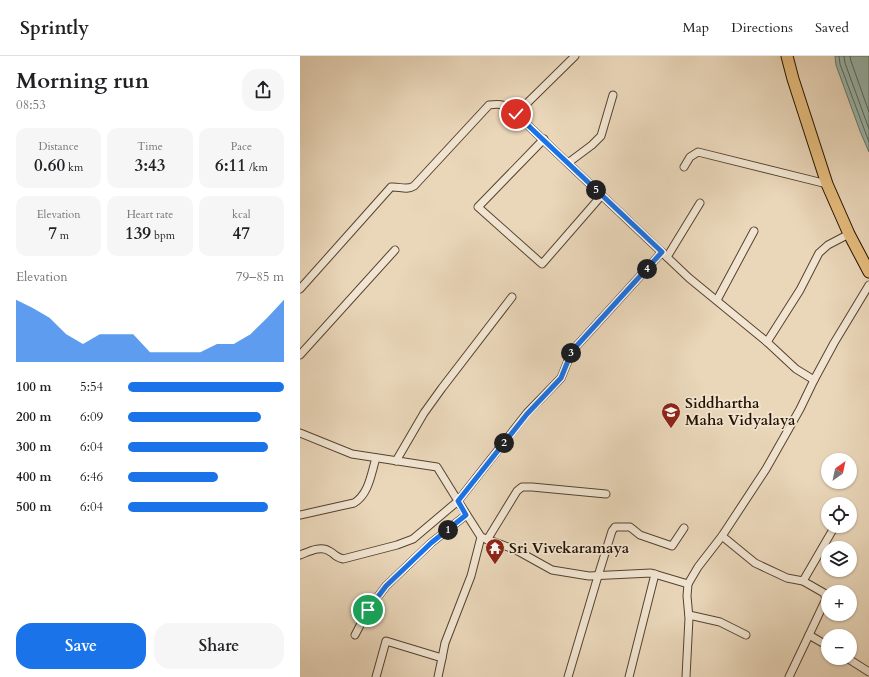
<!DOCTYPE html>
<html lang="en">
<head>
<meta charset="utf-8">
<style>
	body { margin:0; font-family:Cardo,serif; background:#f6f6f6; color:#202124; height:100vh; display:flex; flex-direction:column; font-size:15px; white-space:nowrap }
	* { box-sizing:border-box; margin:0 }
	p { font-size:13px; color:#757577 }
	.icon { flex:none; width:22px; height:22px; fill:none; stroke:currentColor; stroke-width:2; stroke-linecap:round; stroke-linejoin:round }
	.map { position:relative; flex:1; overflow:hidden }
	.panel { display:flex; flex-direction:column; background:#fff; width:300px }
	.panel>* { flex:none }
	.needle { width:26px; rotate:33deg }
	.fabs { position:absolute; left:521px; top:397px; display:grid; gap:8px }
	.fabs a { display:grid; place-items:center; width:36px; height:36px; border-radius:50%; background:#fff; box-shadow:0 1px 3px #0004; font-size:20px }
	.pin { position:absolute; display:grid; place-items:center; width:34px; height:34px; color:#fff; margin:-17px; border:2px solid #fff; border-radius:50%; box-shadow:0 1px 4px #0007 }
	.km { position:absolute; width:20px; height:20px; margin:-10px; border-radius:50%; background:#222; color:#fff; font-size:11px; line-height:20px; text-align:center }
	.round { display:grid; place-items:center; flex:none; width:42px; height:42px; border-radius:16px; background:#f6f6f6 }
	.headline { display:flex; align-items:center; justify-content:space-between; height:68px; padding:0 16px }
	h1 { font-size:22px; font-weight:700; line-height:30px }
	.metrics { display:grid; grid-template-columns:repeat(3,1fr); gap:6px; height:68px; padding:4px 16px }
	.metrics div { display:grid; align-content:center; border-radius:10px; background:#f6f6f6; text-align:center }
	.metrics b { font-size:17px; font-weight:700 }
	.metrics small { font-size:11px; font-weight:400 }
	.metrics p { font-size:11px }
	.chart { height:112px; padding:8px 16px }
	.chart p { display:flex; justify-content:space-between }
	.chart svg { width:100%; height:72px; margin-top:4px; fill:#1a73e8; opacity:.7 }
	.button { display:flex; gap:8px; margin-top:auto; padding:8px 16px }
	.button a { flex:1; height:46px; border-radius:16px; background:#1a73e8; color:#fff; font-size:16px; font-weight:700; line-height:46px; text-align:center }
	.button a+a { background:#f6f6f6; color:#202124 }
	ul { padding:0 16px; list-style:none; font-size:13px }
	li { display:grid; grid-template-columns:64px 48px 1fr; align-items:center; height:30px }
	li i { height:10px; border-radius:5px; background:#1a73e8 }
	header { display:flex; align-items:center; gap:24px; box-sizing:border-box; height:56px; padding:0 20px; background:#fff; border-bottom:1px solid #e0e0e0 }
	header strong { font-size:19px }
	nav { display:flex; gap:22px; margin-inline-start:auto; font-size:14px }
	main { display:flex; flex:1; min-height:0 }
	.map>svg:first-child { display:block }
	.water { fill:#98b9b1; stroke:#6a766a }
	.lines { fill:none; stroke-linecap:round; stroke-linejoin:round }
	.shore { stroke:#5e6558; stroke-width:1 }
	.street-casing { stroke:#56422e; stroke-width:9 }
	.primary-casing { stroke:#251100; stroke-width:13 }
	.street { stroke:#f1e5d2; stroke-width:7 }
	.primary { stroke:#e5bc7d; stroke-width:11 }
	.route-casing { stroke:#fff; stroke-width:8 }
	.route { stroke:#1a73e8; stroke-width:5 }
	.labels { text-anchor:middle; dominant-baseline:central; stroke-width:3.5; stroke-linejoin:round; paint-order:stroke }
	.poi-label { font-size:15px; font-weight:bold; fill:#251100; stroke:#f1e5d2; text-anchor:start }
</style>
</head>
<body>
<header>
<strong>Sprintly</strong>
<nav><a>Map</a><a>Directions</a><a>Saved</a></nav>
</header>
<main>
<section class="panel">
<div class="headline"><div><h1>Morning run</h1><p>08:53</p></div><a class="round"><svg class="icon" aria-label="share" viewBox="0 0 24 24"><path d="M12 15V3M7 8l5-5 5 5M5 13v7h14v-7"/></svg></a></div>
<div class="metrics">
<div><p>Distance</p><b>0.60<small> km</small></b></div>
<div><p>Time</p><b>3:43</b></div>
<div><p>Pace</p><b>6:11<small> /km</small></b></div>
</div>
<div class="metrics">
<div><p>Elevation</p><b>7<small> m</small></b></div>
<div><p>Heart rate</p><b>139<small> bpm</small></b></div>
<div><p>kcal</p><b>47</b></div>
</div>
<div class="chart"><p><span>Elevation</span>79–85 m</p>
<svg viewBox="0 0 160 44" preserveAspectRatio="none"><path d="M0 44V6L10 11L20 17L30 27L40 33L50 27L60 27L70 27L80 38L90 38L100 38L110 38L120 33L130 33L140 27L150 17L160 6V44z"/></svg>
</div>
<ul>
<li><b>100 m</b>5:54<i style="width:100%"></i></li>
<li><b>200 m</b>6:09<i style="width:85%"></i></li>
<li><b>300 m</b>6:04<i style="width:90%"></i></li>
<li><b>400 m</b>6:46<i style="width:58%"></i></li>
<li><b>500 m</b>6:04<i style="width:90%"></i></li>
</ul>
<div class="button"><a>Save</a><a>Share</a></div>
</section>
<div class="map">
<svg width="569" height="621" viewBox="0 0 569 621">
	<rect width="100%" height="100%" fill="#ead7ba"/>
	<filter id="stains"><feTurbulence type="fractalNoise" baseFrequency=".005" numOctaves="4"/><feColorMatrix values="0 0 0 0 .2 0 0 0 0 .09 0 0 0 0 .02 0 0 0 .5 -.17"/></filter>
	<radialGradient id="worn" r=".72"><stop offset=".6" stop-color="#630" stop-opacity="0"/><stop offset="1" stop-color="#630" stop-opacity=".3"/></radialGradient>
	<polygon class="water" points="535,0 569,0 569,96 560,75 536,9"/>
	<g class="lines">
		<g class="shore">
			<polyline points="539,0 540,8 569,86"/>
			<polyline points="544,0 545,7 569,73"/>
			<polyline points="550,0 551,5 569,56"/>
		</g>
		<g class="street-casing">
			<g id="street">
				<polyline points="216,58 275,0"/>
				<polyline points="244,83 178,151 242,208 302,139"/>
				<polyline points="268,107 292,89 301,80 313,39"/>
				<polyline points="384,111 390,101 398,96 527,128"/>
				<polyline points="367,201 400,147"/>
				<path d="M0 233 91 131C99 130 106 135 114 130L189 49C203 47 205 49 216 58L389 222 467 286 496 313 514 324"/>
				<polyline points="417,244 454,175"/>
				<polyline points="467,286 500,234 519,197 528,189 549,178"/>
				<polyline points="0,299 95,194"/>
				<path d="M0 377 52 398 137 411 158 445 113 483 97 489 43 503C33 500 37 499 29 495 21 489 8 496 0 499"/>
				<polyline points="96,405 124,357 142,332 212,241"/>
				<path d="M0 459 54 447C69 438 71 418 76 402"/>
				<polyline points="422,480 455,507 487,522 503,525 524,537 526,543 509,579 528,590"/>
				<polyline points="181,481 216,494 252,514 289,520 351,517 388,528"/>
				<polyline points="187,484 217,435 222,431 232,431 306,438"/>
				<polyline points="503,525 535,470"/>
				<polyline points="389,559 420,566 446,579"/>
				<polyline points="55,579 68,554 86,530 131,487 166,459"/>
				<polyline points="547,602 569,616"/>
				<polyline points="76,621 86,585 142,602"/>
				<polyline points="138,621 142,602 145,587 171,520 181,481 158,445 227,357 261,322 272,295 362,196"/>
				<polyline points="268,621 298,520 312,475 315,471 330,471 340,479 372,490 384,472"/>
				<polyline points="329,621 355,518"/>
				<polyline points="386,621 389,562 387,540 388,528 398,511 422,480 466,413 500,353 514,324 534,287 569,229"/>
				<polyline points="489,621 509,579"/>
			</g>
		</g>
		<g class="primary-casing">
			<polyline id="primary" points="487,0 493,23 527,128 549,178 569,216"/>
		</g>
		<use href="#street" class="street"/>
		<use href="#primary" class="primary"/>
	</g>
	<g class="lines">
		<g class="route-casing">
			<polyline id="route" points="68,554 86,530 131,487 166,459 158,445 227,358 261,322 272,295 362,196 216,58"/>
		</g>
		<use href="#route" class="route"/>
	</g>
	<defs>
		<g id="school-pin" transform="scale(1)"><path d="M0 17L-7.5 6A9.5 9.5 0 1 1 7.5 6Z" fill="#8f2418" stroke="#f1e5d2"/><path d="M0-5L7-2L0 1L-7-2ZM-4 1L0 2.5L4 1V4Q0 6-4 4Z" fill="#fff"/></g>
		<g id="temple-pin" transform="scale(1)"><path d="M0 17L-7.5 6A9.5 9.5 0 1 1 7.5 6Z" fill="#8f2418" stroke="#f1e5d2"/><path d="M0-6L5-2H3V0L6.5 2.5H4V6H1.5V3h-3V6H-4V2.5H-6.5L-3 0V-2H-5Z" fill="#fff"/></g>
	</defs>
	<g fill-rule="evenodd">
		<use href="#school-pin" x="371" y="356"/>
		<use href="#temple-pin" x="195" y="492"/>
	</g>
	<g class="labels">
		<g class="poi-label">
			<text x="385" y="347">Siddhartha<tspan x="385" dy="17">Maha Vidyalaya</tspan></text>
			<text x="209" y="492">Sri Vivekaramaya</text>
		</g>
	</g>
	<rect width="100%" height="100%" filter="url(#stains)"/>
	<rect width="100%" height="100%" fill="url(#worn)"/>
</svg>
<div class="fabs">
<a><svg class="needle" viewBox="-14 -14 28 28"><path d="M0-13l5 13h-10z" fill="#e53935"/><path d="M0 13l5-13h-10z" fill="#757577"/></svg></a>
<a><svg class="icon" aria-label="locate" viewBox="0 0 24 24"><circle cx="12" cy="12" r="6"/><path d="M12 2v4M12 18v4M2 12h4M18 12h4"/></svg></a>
<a><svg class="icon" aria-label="layers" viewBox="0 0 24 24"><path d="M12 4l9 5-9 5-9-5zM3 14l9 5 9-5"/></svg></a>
<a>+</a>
<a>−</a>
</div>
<div class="pin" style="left:68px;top:554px;background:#1e9e55"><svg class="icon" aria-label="arrive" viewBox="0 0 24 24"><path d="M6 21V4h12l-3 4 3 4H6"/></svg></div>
<div class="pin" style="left:216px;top:58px;background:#d93025"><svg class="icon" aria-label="check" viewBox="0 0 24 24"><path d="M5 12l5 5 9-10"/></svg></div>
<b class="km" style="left:148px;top:474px">1</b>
<b class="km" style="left:204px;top:387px">2</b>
<b class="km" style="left:271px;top:297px">3</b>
<b class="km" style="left:347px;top:213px">4</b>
<b class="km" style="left:296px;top:134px">5</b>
</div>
</main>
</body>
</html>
